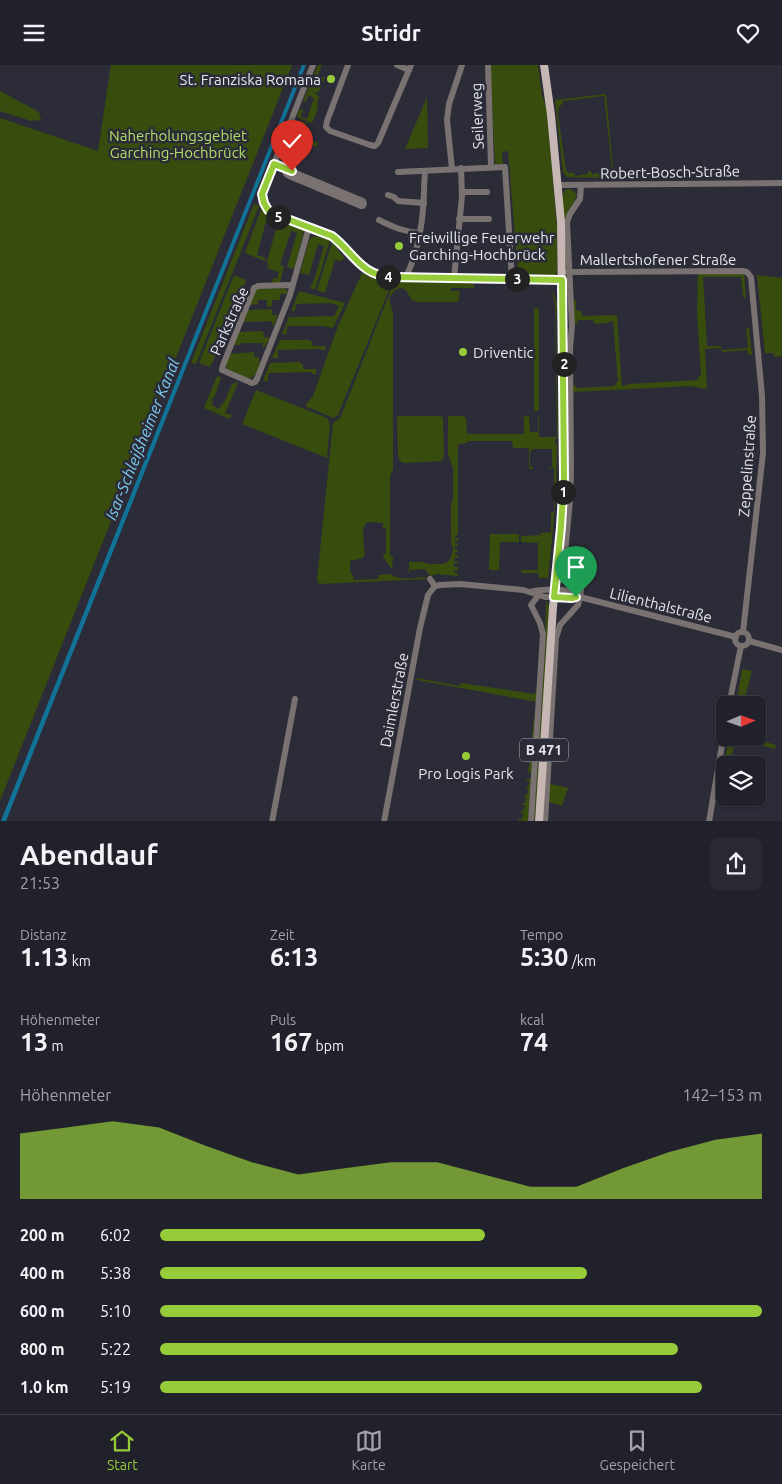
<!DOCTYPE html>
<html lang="de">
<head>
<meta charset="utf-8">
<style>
	body { margin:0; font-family:Ubuntu,sans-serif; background:#282932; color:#f1f3f6; height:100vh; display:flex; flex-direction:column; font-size:19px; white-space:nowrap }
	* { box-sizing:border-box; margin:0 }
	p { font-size:16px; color:#a2a3a8 }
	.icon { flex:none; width:28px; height:28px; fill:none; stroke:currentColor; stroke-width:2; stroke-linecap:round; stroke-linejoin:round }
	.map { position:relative; height:756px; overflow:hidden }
	.panel { display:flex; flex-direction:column; background:#20212a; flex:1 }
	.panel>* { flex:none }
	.needle { width:32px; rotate:88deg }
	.fabs { position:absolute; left:716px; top:631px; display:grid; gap:10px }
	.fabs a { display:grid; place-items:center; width:50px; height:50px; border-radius:8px; background:#20212a; box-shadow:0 1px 4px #0004,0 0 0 1px #3d3e47; font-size:25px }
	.pin { position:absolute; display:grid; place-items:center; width:42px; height:42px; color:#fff; margin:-51px -21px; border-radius:50% 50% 50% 0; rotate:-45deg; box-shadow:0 0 5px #0007 }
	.pin .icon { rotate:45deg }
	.km { position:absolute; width:25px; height:25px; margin:-12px; border-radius:50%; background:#222; color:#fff; font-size:14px; line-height:25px; text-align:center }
	.round { display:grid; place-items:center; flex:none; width:52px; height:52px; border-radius:8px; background:#282932 }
	.head { display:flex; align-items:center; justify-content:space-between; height:85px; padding:0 20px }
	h1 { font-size:28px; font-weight:700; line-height:38px }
	.stats { display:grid; grid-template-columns:repeat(3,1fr); gap:8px; height:85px; padding:5px 20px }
	.stats div { display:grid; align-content:center }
	.stats b { font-size:25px; font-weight:700 }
	.stats small { font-size:14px; font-weight:400 }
	.stats p { font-size:14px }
	.chart { height:140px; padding:10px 20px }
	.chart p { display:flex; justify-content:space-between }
	.chart svg { width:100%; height:90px; margin-top:5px; fill:#96cc3a; opacity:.7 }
	ul { padding:0 20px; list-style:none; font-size:16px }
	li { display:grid; grid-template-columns:80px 60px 1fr; align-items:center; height:38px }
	li i { height:12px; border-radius:6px; background:#96cc3a }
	header { display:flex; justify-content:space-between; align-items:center; height:65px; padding:0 20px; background:#20212a; font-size:22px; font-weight:700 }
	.menu { display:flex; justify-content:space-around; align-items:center; height:70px; border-top:1px solid #3d3e47; background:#20212a; font-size:14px; color:#a2a3a8 }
	.menu a { display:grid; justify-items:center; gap:2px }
	.menu .current { color:#96cc3a }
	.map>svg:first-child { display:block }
	.green { fill:#384c0e }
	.water { fill:#117398 }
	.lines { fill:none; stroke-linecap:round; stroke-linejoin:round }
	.minor { stroke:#7a7270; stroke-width:6 }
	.major { stroke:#c7b7b4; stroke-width:8 }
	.route-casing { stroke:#fff; stroke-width:10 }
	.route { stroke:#96cc3a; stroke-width:6 }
	.poi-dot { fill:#96cc3a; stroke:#2b2c38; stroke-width:2 }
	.labels { text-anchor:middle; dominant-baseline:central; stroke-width:5; stroke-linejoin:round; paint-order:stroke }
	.shield { fill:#2b2c38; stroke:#adaeb7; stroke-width:1 }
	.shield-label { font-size:14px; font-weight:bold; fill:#e5e6ee }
	.poi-label { font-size:15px; fill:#e5e6ee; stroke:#2b2c38; text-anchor:start }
	.street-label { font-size:15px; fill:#e5e6ee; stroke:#2b2c38 }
	.park-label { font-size:15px; fill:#b2dd66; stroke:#2b2c38 }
	.water-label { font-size:16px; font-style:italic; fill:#7dcaf0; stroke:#2b2c38 }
</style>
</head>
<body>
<header><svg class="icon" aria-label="menu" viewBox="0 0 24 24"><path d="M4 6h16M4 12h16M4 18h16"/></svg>Stridr<svg class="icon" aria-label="heart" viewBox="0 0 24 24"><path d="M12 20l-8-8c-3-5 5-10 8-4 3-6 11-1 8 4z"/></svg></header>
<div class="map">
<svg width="782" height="757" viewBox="0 0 782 757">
	<rect width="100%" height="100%" fill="#2b2c38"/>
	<g class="green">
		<polygon points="111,0 292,0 0,736 0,53 98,86"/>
		<polygon points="318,0 322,0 318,10 325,13 318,28 316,27 315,29 319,31 317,38 318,39 317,46 312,58 299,53 297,50 300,44 303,45 301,52 307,54 314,33 308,30 306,37 303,36"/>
		<polygon points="490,0 538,0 542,30 547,45 557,163 557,207 555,210 518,209 508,86 502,87 503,99 495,100"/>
		<polygon points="0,26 39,47 41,55 31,56 0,46"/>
		<polygon points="606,29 614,112 613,112 604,31 563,36 563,38 559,42 558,49 566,106 569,108 574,108 575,111 588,109 588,106 591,106 592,109 599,108 599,105 604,104 606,106 604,107 605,113 567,112 563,107 555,35"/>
		<polygon points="427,32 428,83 405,84"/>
		<polygon points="295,55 307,58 304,64 299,63 297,69 318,78 316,82 289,71"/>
		<polygon points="570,124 574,126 577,130 565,158 567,213 565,223 562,131 565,125"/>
		<polygon points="254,139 259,141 196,299 191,298"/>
		<polygon points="262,142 268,150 275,153 273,158 266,156 257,190 266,193 265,196 245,188"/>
		<polygon points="279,153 305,162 294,204 287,202 297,168 291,166 280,200 284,201 280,218 272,218 273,213 277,214 279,207 267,203 268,200 267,197"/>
		<polygon points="317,171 330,175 315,225 310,223 315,212 324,181 318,179 309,210 300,208 309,176 312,172"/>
		<polygon points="332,177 338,183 337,184 344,192 342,196 335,195 325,228 317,225"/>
		<polygon points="362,208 373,213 391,217 391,220 338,350 333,353 305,341 313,331 338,261"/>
		<polygon points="698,209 744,209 746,232 744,233 743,231 741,212 703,212 707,281 721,281 721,285 748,283 746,264 749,262 752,290 748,289 747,285 722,287 719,283 705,284 707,324 690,321 575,327 572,326 573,321 576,320 576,323 615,321 615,318 618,317 613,256 609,257 608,258 595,259 593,255 578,255 577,259 574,257 573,236 576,235 576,245 582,246 582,251 617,250 622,321 628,320 628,319 698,315 698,312 701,311 697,247"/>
		<polygon points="234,210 246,215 236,240 233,239 231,246 233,247 224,269 223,269 221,273 212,299 211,299 210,302 199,298"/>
		<polygon points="757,210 782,213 782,291 775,292 773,288 765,288"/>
		<path d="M394 217 474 218V223H451V226H460L458 237H418L412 235 405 224 400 223 395 225 389 233 393 249V404L390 411V491L393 492 392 503H391L383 492 384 489H386V464L383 463V458C379 458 369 456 366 458 361 462 364 483 365 488L363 493 350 496V508H352L354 515 378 514V510L390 509C399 516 413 513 424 512L427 514 319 519 317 515 333 358 340 353Z"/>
		<path d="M551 222 557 238 556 257 555 258V261H556L558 372 557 374H555V378H557C557 424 553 467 548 513H539L538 508H521V505H538V478L521 477V471L541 470V468L551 467V447H554V403H549V402H552V384H533V385L530 386V402H533V404H529V383H513L512 376H467V378L458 379V470H455V473H458V476H455V478L458 479V481H455V484L458 485V487H455V490L458 491V493H455L454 496H458V498H454V502H458V505H455L454 508H458V511L436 509 431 511 427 507 426 508V504L410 505V508H409V497H423L428 499H442L446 498 450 494 453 485 451 477V439L453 435V403L448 389V353L449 351H462L466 353 467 369H524V353H521L522 352 529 351 530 367H538V351L539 352V372H557L555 238Z"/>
		<polygon points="284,223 288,226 287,229 280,229 280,235 272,235 272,241 267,242 267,235 258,235 258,239 250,240 256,224"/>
		<polygon points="299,226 345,238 333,263 323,261 287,261 287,269 282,269 289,252 334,251 339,241 331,238 296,239 295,246 291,246"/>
		<polygon points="539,243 539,346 534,346 534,244"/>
		<polygon points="272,244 272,250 278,250 273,262 272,256 244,257 243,256 247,245"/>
		<polygon points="263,266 264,272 270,273 263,284 263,278 241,278 241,280 235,280 234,279 239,267"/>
		<polygon points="568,267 569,267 569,424 564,476 574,515 572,521 559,517"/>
		<polygon points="280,275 309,275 312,277 313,281 326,281 324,286 320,284 278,285 278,293 272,293"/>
		<path d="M254 287V292H259V296H260C259 301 257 308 254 311 248 317 233 307 227 304L226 299 230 289Z"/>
		<polygon points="300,297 303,300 303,304 317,304 315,310 310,307 268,308 268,316 263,316 270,298"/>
		<polygon points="217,311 221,313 214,333 213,333 211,336 213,337 212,340 219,344 221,340 224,338 232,319 234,319 235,317 238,318 225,348 232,350 230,354 204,343"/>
		<polygon points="256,325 327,353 330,359 327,393 242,359"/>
		<polygon points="398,351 438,351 443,352 444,390 442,396 403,398 400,396 398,391 397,353"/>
		<polygon points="490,469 519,469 519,477 500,477 499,505 489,505"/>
		<polygon points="546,535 549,541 536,756 534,757 545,578"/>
		<polygon points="742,604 752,606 743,640 736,640"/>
		<polygon points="416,613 460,621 461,618 535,629 536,623 538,624 537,637 417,615"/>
		<path d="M536 644 528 756H521L522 755H518L519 753 522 754 523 748 520 747V746H523L525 740 521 739 522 738H525L526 732 523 730H527L528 724 525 722H528L529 716 526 715V714H530L531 708 528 707C532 686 531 665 536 644Z"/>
		<polygon points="729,673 751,673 776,680 775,684 742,675 736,677 728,700 725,700 725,713 719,735 717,735"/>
		<polygon points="550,719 569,723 568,725 567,725 562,741 548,737"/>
	</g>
	<polygon class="water" points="302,0 306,0 6,756 1,756"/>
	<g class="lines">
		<g class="minor">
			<path d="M313 0 262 129C264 157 311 160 331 171 338 174 342 181 347 187 357 198 367 206 382 211L562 215"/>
			<polyline points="348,0 327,56 326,62 330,66 370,80 375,81 378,78 411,0"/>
			<polyline points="397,0 409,5"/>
			<polyline points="488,0 491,102"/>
			<polyline points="274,99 286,104 286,109 289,111 361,141 363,141 364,138 363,136 286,104"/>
			<polyline points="452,104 447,55 449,39 462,0"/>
			<polyline points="398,107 505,102 512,214"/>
			<polyline points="558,120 782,118"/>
			<polyline points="462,127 487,127"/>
			<polyline points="388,130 394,132 398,136 424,138"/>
			<polyline points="459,154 489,154"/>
			<path d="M379 155C393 162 404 167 420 168"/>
			<polyline points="456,190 492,191"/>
			<polyline points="568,207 742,206 747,207 751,212 762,331 763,388 743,567"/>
			<path d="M406 212C416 191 421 168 423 145 424 132 424 119 425 106"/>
			<polyline points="454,213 462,131 461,103"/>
			<polyline points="292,221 288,220 258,221 254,223 223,300 222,305 252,318 255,317 257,314 290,230 309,162"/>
			<polyline points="430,514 435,521"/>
			<path d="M530 527C540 524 564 523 573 528 575 529 578 531 580 532"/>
			<circle cx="742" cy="574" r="7"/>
			<polyline points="749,576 782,585"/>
			<polyline points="729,640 741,581"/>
			<polyline points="272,757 295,634"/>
			<polyline points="384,757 420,563 428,530 435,521 440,520 460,519 523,525 545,532 580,532 736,572"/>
			<polyline points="531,757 543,569 540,558 531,540 538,531"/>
			<polyline points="545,757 556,573 560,560 578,540 581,526 565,488 570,435 571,406 570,283 572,261 567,157 570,149 580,134 581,121"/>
			<polyline points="709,757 725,662"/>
		</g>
		<polyline class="major" points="539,757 553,542 561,462 564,413 561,157 551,50 544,0"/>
	</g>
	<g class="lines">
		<g class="route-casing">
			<path id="route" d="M292 106 274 99 262 129 264 138 268 145 274 149 332 171C353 187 361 211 392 212L562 215 564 413 561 462 554 532 572 533 576 532"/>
		</g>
		<use href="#route" class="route"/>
	</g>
	<g class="poi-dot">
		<circle cx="331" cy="14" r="5"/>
		<circle cx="399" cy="181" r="5"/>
		<circle cx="463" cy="287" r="5"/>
		<circle cx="466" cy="691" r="5"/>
	</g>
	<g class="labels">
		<rect class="shield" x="520" y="673.5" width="48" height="23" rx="4"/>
		<g class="shield-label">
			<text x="544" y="685">B 471</text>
		</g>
		<g class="poi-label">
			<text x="321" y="14" text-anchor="end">St. Franziska Romana</text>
			<text x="409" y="172">Freiwillige Feuerwehr<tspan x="409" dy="17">Garching-Hochbrück</tspan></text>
			<text x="473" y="287">Driventic</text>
			<text x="466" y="708" text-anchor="middle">Pro Logis Park</text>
		</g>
		<g class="street-label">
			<text transform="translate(477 51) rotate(-92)">Seilerweg</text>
			<text transform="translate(670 107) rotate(-1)">Robert-Bosch-Straße</text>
			<text x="658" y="194">Mallertshofener Straße</text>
			<text transform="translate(229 256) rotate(-66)">Parkstraße</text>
			<text transform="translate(747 401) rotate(-86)">Zeppelinstraße</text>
			<text transform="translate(661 540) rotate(14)">Lilienthalstraße</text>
			<text transform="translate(394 635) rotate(-79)">Daimlerstraße</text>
		</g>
		<g class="park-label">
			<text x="178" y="70">Naherholungsgebiet<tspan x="178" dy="17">Garching-Hochbrück</tspan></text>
		</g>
		<g class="water-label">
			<text transform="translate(142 374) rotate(-68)">Isar-Schleißheimer Kanal</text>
		</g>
	</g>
</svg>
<div class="fabs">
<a><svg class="needle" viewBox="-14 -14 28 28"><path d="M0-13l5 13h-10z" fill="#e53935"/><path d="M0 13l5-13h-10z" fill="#a2a3a8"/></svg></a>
<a><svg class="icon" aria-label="layers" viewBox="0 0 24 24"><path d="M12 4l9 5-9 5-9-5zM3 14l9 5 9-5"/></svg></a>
</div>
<div class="pin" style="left:576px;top:532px;background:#1e9e55"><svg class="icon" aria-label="arrive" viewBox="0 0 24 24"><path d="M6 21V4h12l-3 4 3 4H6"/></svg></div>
<div class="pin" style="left:292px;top:106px;background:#d93025"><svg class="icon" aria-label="check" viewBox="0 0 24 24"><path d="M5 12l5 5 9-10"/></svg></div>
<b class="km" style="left:563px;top:427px">1</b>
<b class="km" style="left:564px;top:299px">2</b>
<b class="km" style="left:517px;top:214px">3</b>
<b class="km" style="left:388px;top:212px">4</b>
<b class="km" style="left:278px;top:152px">5</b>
</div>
<section class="panel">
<div class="head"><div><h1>Abendlauf</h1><p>21:53</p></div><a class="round"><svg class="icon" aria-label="share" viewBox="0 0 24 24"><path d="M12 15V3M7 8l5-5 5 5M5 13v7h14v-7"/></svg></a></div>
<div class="stats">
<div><p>Distanz</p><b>1.13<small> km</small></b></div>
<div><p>Zeit</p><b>6:13</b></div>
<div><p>Tempo</p><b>5:30<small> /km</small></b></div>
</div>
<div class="stats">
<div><p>Höhenmeter</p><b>13<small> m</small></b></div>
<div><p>Puls</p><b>167<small> bpm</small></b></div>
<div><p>kcal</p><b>74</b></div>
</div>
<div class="chart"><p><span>Höhenmeter</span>142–153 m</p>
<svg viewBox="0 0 160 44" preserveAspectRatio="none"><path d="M0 44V12L10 9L20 6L30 9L40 18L50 26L60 32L70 29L80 26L90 26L100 32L110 38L120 38L130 29L140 21L150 15L160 12V44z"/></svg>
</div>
<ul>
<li><b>200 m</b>6:02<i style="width:54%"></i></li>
<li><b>400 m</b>5:38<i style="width:71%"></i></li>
<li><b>600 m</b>5:10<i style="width:100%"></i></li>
<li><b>800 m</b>5:22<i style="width:86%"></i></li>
<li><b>1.0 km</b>5:19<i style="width:90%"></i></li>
</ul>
</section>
<nav class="menu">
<a class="current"><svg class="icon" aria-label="home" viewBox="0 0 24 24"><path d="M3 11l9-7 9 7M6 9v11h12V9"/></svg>Start</a>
<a><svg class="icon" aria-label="map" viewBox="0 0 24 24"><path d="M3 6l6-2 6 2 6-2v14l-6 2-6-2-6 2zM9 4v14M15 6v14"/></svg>Karte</a>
<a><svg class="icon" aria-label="saved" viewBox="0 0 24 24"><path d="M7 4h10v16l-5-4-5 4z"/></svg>Gespeichert</a>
</nav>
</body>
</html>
